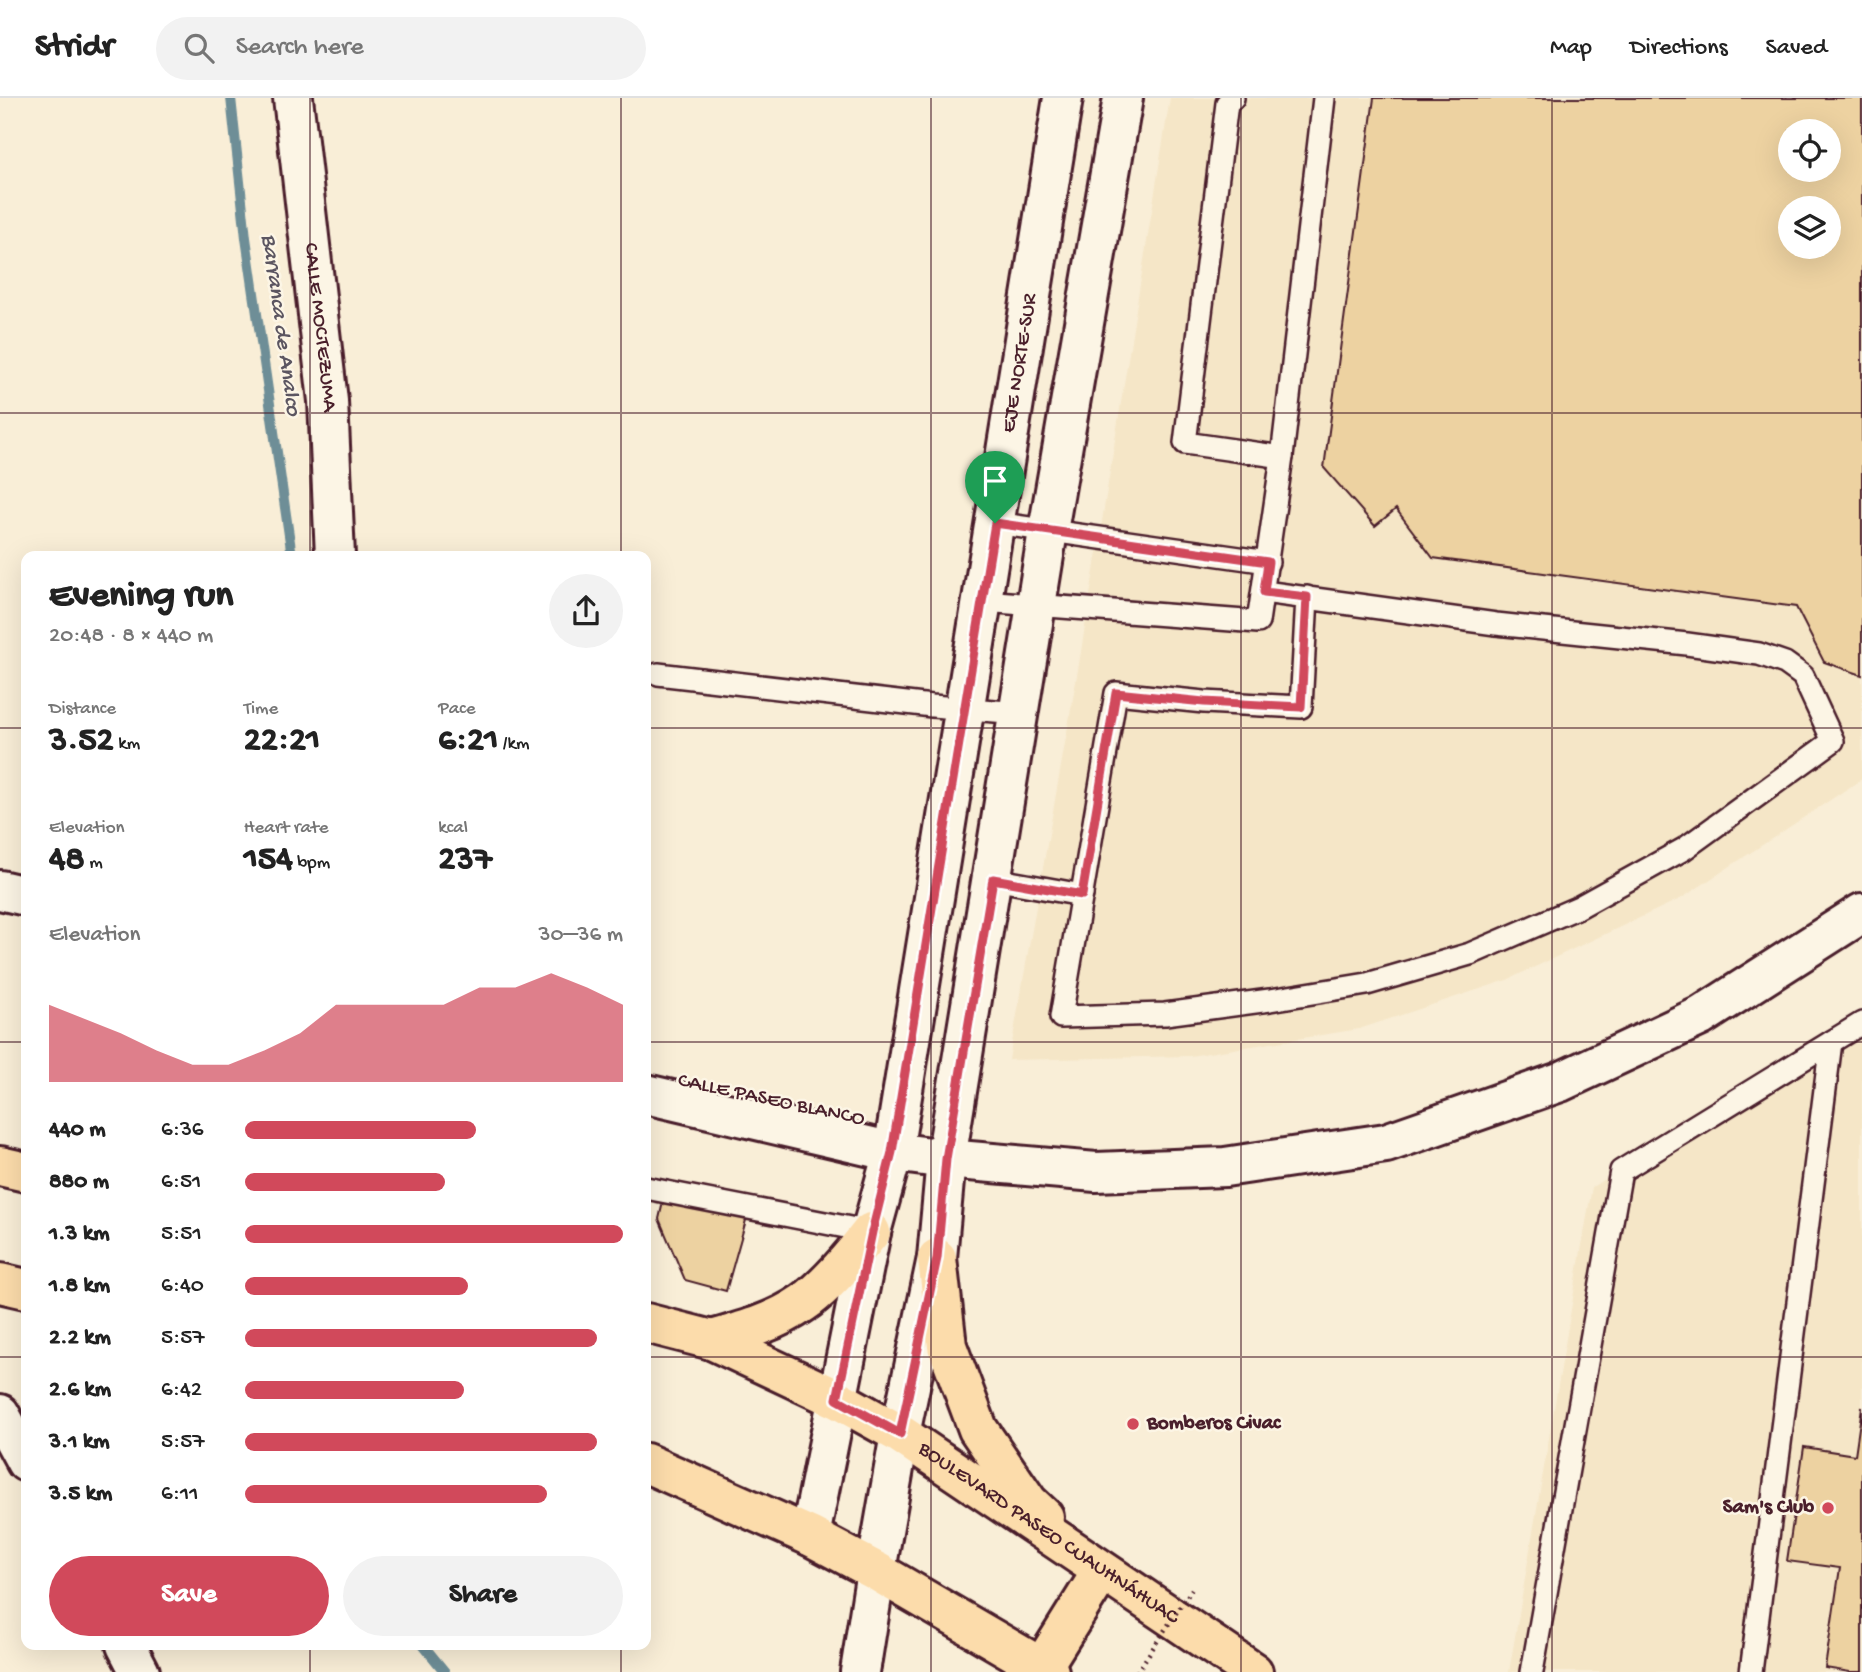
<!DOCTYPE html>
<html lang="en">
<head>
<meta charset="utf-8">
<style>
	body { margin:0; font-family:"Gochi Hand",sans-serif; background:#f2f2f2; color:#222; height:100vh; display:flex; flex-direction:column; font-size:26px; white-space:nowrap }
	* { box-sizing:border-box; margin:0 }
	p { font-size:23px; color:#767676 }
	.icon { flex:none; width:38px; height:38px; fill:none; stroke:currentColor; stroke-width:2; stroke-linecap:round; stroke-linejoin:round }
	.map { position:relative; flex:1; overflow:hidden }
	.details { position:absolute; left:21px; top:453px; width:630px; height:1099px; display:flex; flex-direction:column; background:#fff; border-radius:14px; box-shadow:0 7px 28px #0002 }
	.details>* { flex:none }
	.fabs { position:absolute; left:1778px; top:21px; display:grid; gap:14px }
	.fabs a { display:grid; place-items:center; width:63px; height:63px; border-radius:50%; background:#fff; box-shadow:0 7px 28px #0002; font-size:35px }
	.pin { position:absolute; display:grid; place-items:center; width:60px; height:60px; color:#fff; margin:-72px -30px; border-radius:50% 50% 50% 0; rotate:-45deg; box-shadow:0 0 7px #0007 }
	.pin .icon { rotate:45deg }
	.round { display:grid; place-items:center; flex:none; width:74px; height:74px; border-radius:37px; background:#f2f2f2 }
	.summary { display:flex; align-items:center; justify-content:space-between; height:119px; padding:0 28px }
	h1 { font-size:38px; font-weight:700; line-height:52px }
	.figures { display:grid; grid-template-columns:repeat(3,1fr); gap:10px; height:119px; padding:7px 28px }
	.figures div { display:grid; align-content:center }
	.figures b { font-size:35px; font-weight:700 }
	.figures small { font-size:19px; font-weight:400 }
	.figures p { font-size:19px }
	.chart { height:196px; padding:14px 28px }
	.chart p { display:flex; justify-content:space-between }
	.chart svg { width:100%; height:126px; margin-top:7px; fill:#d1495b; opacity:.7 }
	.button { display:flex; gap:14px; margin-top:auto; padding:14px 28px }
	.button a { flex:1; height:80px; border-radius:42px; background:#d1495b; color:#fff; font-size:28px; font-weight:700; line-height:80px; text-align:center }
	.button a+a { background:#f2f2f2; color:#222 }
	ul { padding:0 28px; list-style:none; font-size:23px }
	li { display:grid; grid-template-columns:112px 84px 1fr; align-items:center; height:52px }
	li i { height:18px; border-radius:9px; background:#d1495b }
	header { display:flex; align-items:center; gap:42px; box-sizing:border-box; height:98px; padding:0 35px; background:#fff; border-bottom:2px solid #e0e0e0 }
	header strong { font-size:33px }
	nav { display:flex; gap:38px; margin-inline-start:auto; font-size:24px }
	.search { width:490px; height:63px; background:#f2f2f2; display:flex; align-items:center; gap:18px; box-sizing:border-box; padding:0 24px; border-radius:38px; color:#767676; font-size:26px }
	.map>svg:first-child { display:block }
	.built { fill:#f5e6c7; fill-rule:evenodd }
	.lines { fill:none; stroke-linecap:round; stroke-linejoin:round }
	.stream { stroke:#6e8e97; stroke-width:10 }
	.building { fill:#edd2a1; stroke:#4a1f2b; stroke-width:2; fill-rule:evenodd }
	.service-casing { stroke:#4a1f2b; stroke-width:26 }
	.minor-casing { stroke:#4a1f2b; stroke-width:44 }
	.tertiary-casing { stroke:#4a1f2b; stroke-width:44 }
	.primary-casing { stroke:#4a1f2b; stroke-width:44 }
	.service { stroke:#fcf5e5; stroke-width:21 }
	.minor { stroke:#fcf5e5; stroke-width:38 }
	.tertiary { stroke:#fcf5e5; stroke-width:38 }
	.primary { stroke:#fcdcab; stroke-width:38 }
	.path-bridge { stroke:#4a1f2b; stroke-width:4.5; stroke-dasharray:2 5; stroke-linecap:butt }
	.route-casing { stroke:#fff; stroke-width:14 }
	.route { stroke:#d1495b; stroke-width:9 }
	.grid { fill:none; stroke:#4a1f2b; stroke-width:2; stroke-opacity:0.55 }
	.poi-dot { fill:#d1495b; stroke:#fcf5e5; stroke-width:2.5 }
	.labels { text-anchor:middle; dominant-baseline:central; stroke-width:5; stroke-linejoin:round; paint-order:stroke }
	.street-label { font-size:21px; fill:#4a1f2b; stroke:#fcf5e5 }
	.poi-label { font-size:21px; font-weight:bold; fill:#4a1f2b; stroke:#fcf5e5; text-anchor:start }
	.water-label { font-size:23px; font-style:italic; fill:#5c5661; stroke:#fcf5e5 }
</style>
</head>
<body>
<header>
<strong>Stridr</strong>
<div class="search"><svg class="icon" aria-label="search" viewBox="0 0 24 24"><circle cx="10" cy="10" r="6"/><path d="M15 15l6 6"/></svg>Search here</div>
<nav><a>Map</a><a>Directions</a><a>Saved</a></nav>
</header>
<div class="map">
<svg width="1862" height="1574" viewBox="0 0 1862 1574">
	<rect width="100%" height="100%" fill="#f9eed7"/>
	<filter id="ink" filterUnits="userSpaceOnUse"><feTurbulence type="fractalNoise" baseFrequency=".0143" numOctaves="2"/><feDisplacementMap in="SourceGraphic" scale="14" xChannelSelector="R" yChannelSelector="G"/><feConvolveMatrix kernelMatrix="1 2 1 2 8 2 1 2 1" color-interpolation-filters="sRGB"/></filter>
	<g filter="url(#ink)">
		<g class="built">
			<path d="M1170 0H1862V681L1682 800 1507 882 1359 931 1190 958 1009 962 1079 566ZM1790 33H1829V72H1790ZM1790 110H1829V149H1790Z"/>
			<polygon points="1862,924 1862,1574 1509,1574 1592,1089 1765,988"/>
		</g>
		<g class="lines">
			<g class="stream">
				<polyline points="231,0 246,140 292,458"/>
				<polyline points="423,1547 445,1574"/>
			</g>
		</g>
		<g class="building">
			<path d="M1374 0H1862V577L1824 564 1796 509 1433 460 1396 411 1375 428 1324 370ZM1790 33H1829V72H1790ZM1790 110H1829V149H1790Z"/>
			<polygon points="667,1087 750,1108 726,1193 685,1182 659,1121"/>
			<polygon points="1862,1309 1862,1574 1850,1574 1825,1570 1840,1470 1787,1463 1804,1349 1855,1357"/>
		</g>
		<g class="lines">
			<g class="service-casing">
				<g id="service">
					<polyline points="1233,0 1227,5 1185,345 1282,359"/>
					<polyline points="995,425 1268,464"/>
					<polyline points="1264,494 1496,526 1687,546 1759,556 1785,565 1803,578 1833,643 1684,751 1579,809 1470,856 1367,886 1270,902 1165,916 1061,919 1116,595 1204,604 1301,609 1307,499"/>
					<polyline points="983,503 1258,524 1282,359 1324,0"/>
					<polyline points="658,576 932,608 1020,615"/>
					<polyline points="993,781 1082,797"/>
					<polyline points="646,1090 871,1134"/>
					<polyline points="1532,1574 1621,1073 1862,925"/>
					<polyline points="1751,1574 1831,944"/>
				</g>
			</g>
			<g class="minor-casing">
				<g id="minor">
					<path id="s1" d="M293 0 328 303 335 458"/>
					<polyline points="0,792 26,798"/>
					<polyline points="646,996 893,1054 946,1061 1096,1074 1225,1069 1386,1045 1560,984 1701,918 1862,815"/>
					<polyline points="0,1316 26,1364"/>
					<polyline points="126,1547 140,1574"/>
					<polyline points="860,1574 876,1473"/>
				</g>
			</g>
			<g class="tertiary-casing">
				<g id="tertiary">
					<path id="s2" d="M810 1438 871 1134 893 1054 1063 0"/>
					<polyline points="876,1473 900,1336 937,1160 946,1061 1048,433 1123,0"/>
				</g>
			</g>
			<g class="primary-casing">
				<g id="primary">
					<polyline points="0,1068 26,1074"/>
					<polyline points="937,1160 947,1248 978,1331 1028,1404 1044,1419"/>
					<polyline points="0,1185 26,1191"/>
					<path id="s3" d="M646 1225 712 1242 837 1301 900 1336 1253 1574"/>
					<path d="M712 1242C743 1233 776 1224 803 1205 827 1189 853 1157 871 1134"/>
					<polyline points="646,1365 810,1438 876,1473 1049,1574"/>
					<polyline points="1042,1569 1102,1473"/>
				</g>
			</g>
			<use href="#service" class="service"/>
			<use href="#minor" class="minor"/>
			<use href="#tertiary" class="tertiary"/>
			<use href="#primary" class="primary"/>
			<polyline class="path-bridge" points="1137,1574 1192,1491"/>
		</g>
	</g>
	<g class="lines" filter="url(#ink)">
		<g class="route-casing">
			<polygon id="route" points="995,425 1268,464 1264,494 1307,499 1301,609 1204,604 1116,595 1082,797 993,781 946,1061 937,1160 900,1336 837,1301 872,1134 892,1054"/>
		</g>
		<use href="#route" class="route"/>
	</g>
	<path class="grid" d="M310 0V458M621 0V458M931 0V1574M1241 0V1574M1552 0V1574M0 315H1862M0 630H26M646 630H1862M0 944H26M646 944H1862M0 1259H26M646 1259H1862M310 1547V1574M621 1547V1574"/>
	<g class="poi-dot">
		<circle cx="1133" cy="1326" r="7"/>
		<circle cx="1828" cy="1410" r="7"/>
	</g>
	<g class="labels">
		<g class="street-label">
			<text stroke="none"><textPath href="#s1" startOffset="231">CALLE MOCTEZUMA</textPath></text>
			<text stroke="none"><textPath href="#s2" startOffset="1192">EJE NORTE-SUR</textPath></text>
			<text transform="translate(771 1003) rotate(12)">CALLE PASEO BLANCO</text>
			<text stroke="none"><textPath href="#s3" startOffset="457">BOULEVARD PASEO CUAUHNÁHUAC</textPath></text>
		</g>
		<g class="poi-label">
			<text x="1147" y="1326">Bomberos Civac</text>
			<text x="1814" y="1410" text-anchor="end">Sam's Club</text>
		</g>
		<g class="water-label">
			<text transform="translate(280 227) rotate(82)">Barranca de Analco</text>
		</g>
	</g>
</svg>
<div class="fabs">
<a><svg class="icon" aria-label="locate" viewBox="0 0 24 24"><circle cx="12" cy="12" r="6"/><path d="M12 2v4M12 18v4M2 12h4M18 12h4"/></svg></a>
<a><svg class="icon" aria-label="layers" viewBox="0 0 24 24"><path d="M12 4l9 5-9 5-9-5zM3 14l9 5 9-5"/></svg></a>
</div>
<div class="pin" style="left:995px;top:425px;background:#1e9e55"><svg class="icon" aria-label="arrive" viewBox="0 0 24 24"><path d="M6 21V4h12l-3 4 3 4H6"/></svg></div>
<section class="details">
<div class="summary"><div><h1>Evening run</h1><p>20:48 · 8 × 440 m</p></div><a class="round"><svg class="icon" aria-label="share" viewBox="0 0 24 24"><path d="M12 15V3M7 8l5-5 5 5M5 13v7h14v-7"/></svg></a></div>
<div class="figures">
<div><p>Distance</p><b>3.52<small> km</small></b></div>
<div><p>Time</p><b>22:21</b></div>
<div><p>Pace</p><b>6:21<small> /km</small></b></div>
</div>
<div class="figures">
<div><p>Elevation</p><b>48<small> m</small></b></div>
<div><p>Heart rate</p><b>154<small> bpm</small></b></div>
<div><p>kcal</p><b>237</b></div>
</div>
<div class="chart"><p><span>Elevation</span>30–36 m</p>
<svg viewBox="0 0 160 44" preserveAspectRatio="none"><path d="M0 44V17L10 22L20 27L30 33L40 38L50 38L60 33L70 27L80 17L90 17L100 17L110 17L120 11L130 11L140 6L150 11L160 17V44z"/></svg>
</div>
<ul>
<li><b>440 m</b>6:36<i style="width:61%"></i></li>
<li><b>880 m</b>6:51<i style="width:53%"></i></li>
<li><b>1.3 km</b>5:51<i style="width:100%"></i></li>
<li><b>1.8 km</b>6:40<i style="width:59%"></i></li>
<li><b>2.2 km</b>5:57<i style="width:93%"></i></li>
<li><b>2.6 km</b>6:42<i style="width:58%"></i></li>
<li><b>3.1 km</b>5:57<i style="width:93%"></i></li>
<li><b>3.5 km</b>6:11<i style="width:80%"></i></li>
</ul>
<div class="button"><a>Save</a><a>Share</a></div>
</section>
</div>
</body>
</html>
